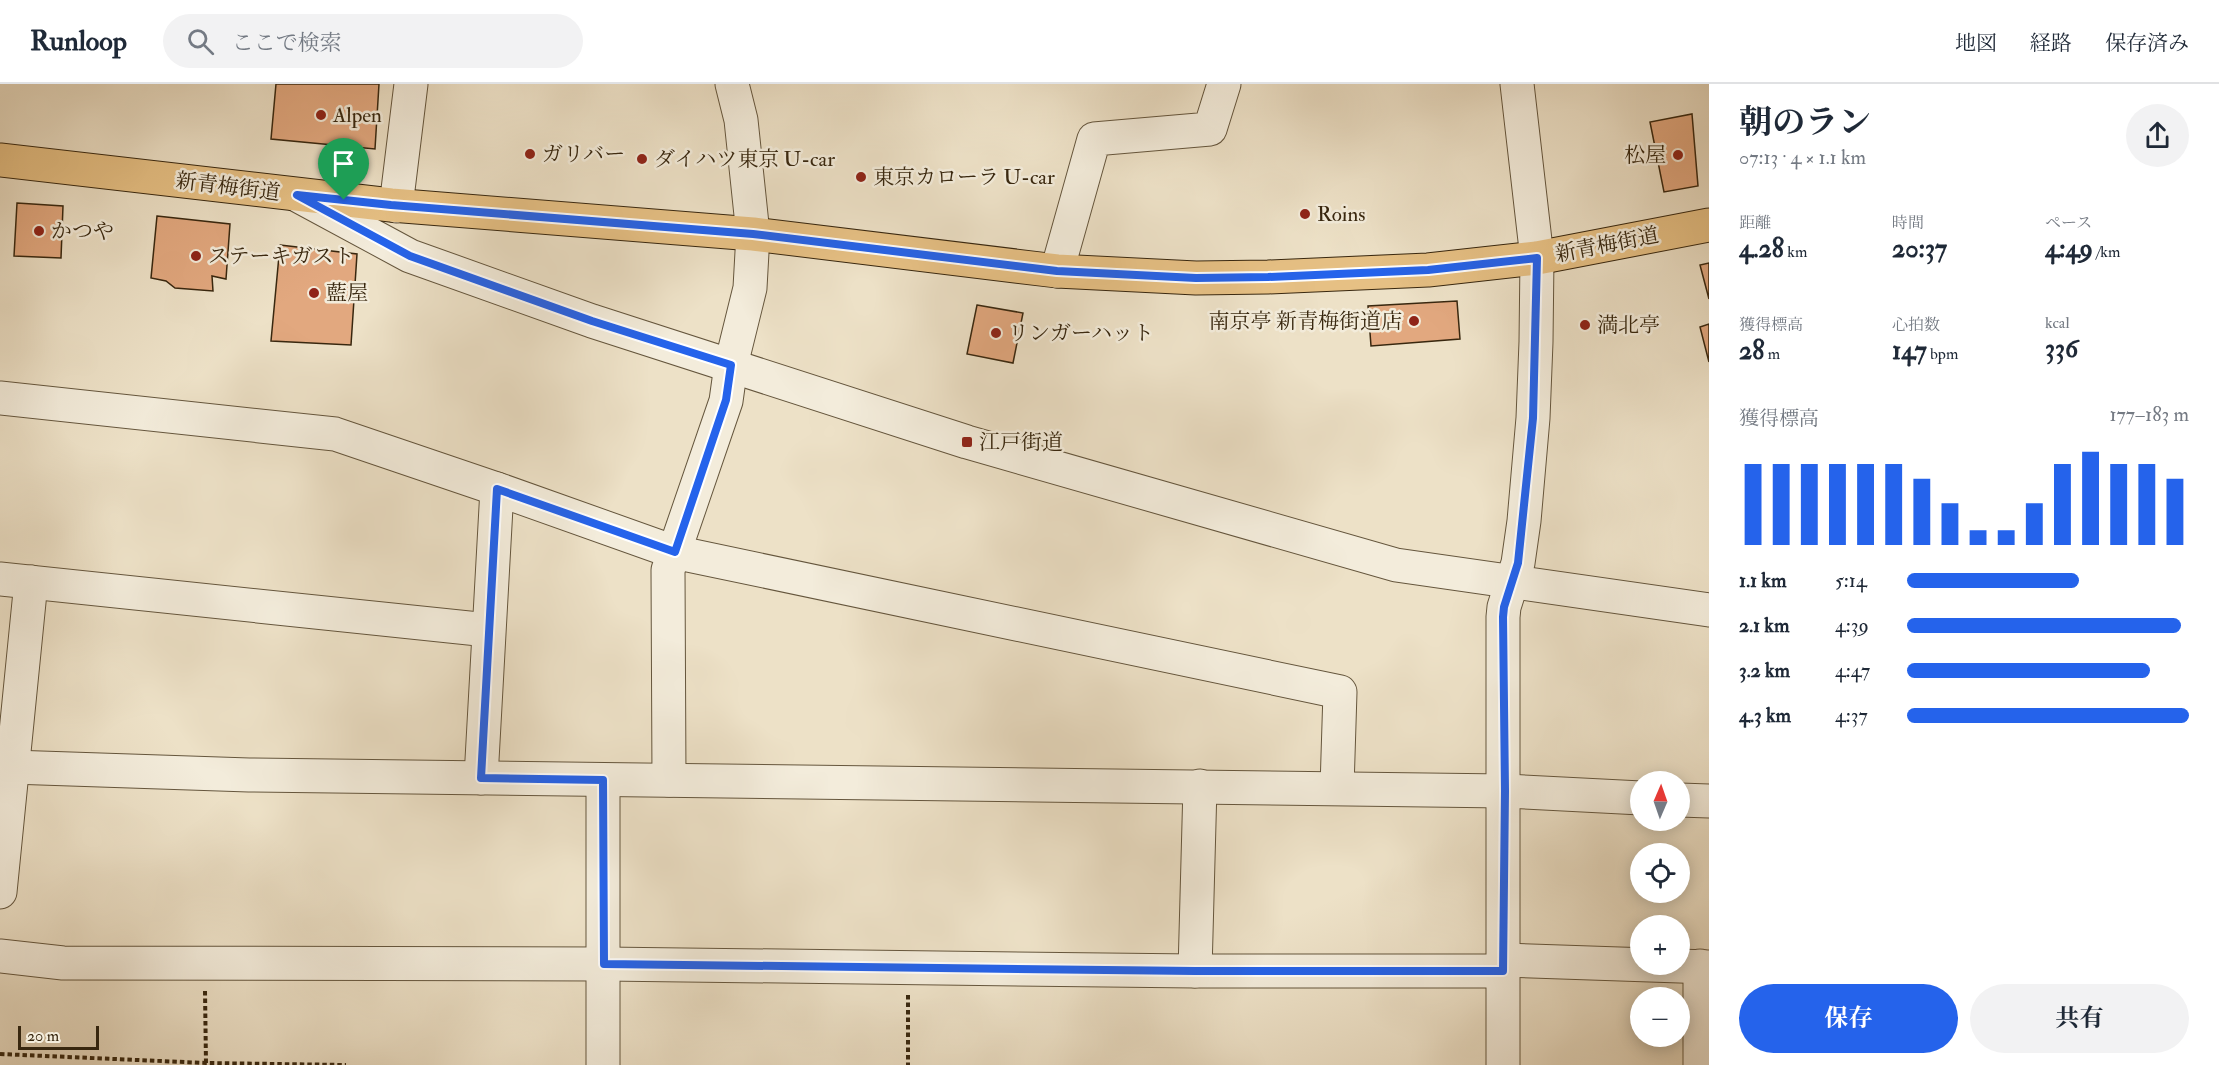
<!DOCTYPE html>
<html lang="ja">
<head>
<meta charset="utf-8">
<style>
	body { margin:0; font-family:"IM FELL Double Pica","Noto Serif JP",serif; background:#f2f2f3; color:#1f2937; height:100vh; display:flex; flex-direction:column; font-size:22px; white-space:nowrap }
	* { box-sizing:border-box; margin:0 }
	p { font-size:20px; color:#747a83 }
	.icon { flex:none; width:33px; height:33px; fill:none; stroke:currentColor; stroke-width:2; stroke-linecap:round; stroke-linejoin:round }
	.map { position:relative; flex:1; overflow:hidden }
	.panel { display:flex; flex-direction:column; background:#fff; width:510px }
	.panel>* { flex:none }
	.needle { width:39px; rotate:2deg }
	.fabs { position:absolute; left:1630px; top:687px; display:grid; gap:12px }
	.fabs a { display:grid; place-items:center; width:60px; height:60px; border-radius:50%; background:#fff; box-shadow:0 3px 15px #0003; font-size:30px }
	.scale { position:absolute; left:18px; bottom:15px; width:81px; box-sizing:border-box; padding-left:6px; border:3px solid #38270f; border-top:0; font-size:16px; line-height:21px; white-space:nowrap; color:#38270f; -webkit-text-stroke:4px #f3ecdb; paint-order:stroke }
	.pin { position:absolute; display:grid; place-items:center; width:51px; height:51px; color:#fff; margin:-62px -26px; border-radius:50% 50% 50% 0; rotate:-45deg; box-shadow:0 0 6px #0007 }
	.pin .icon { rotate:45deg }
	.round { display:grid; place-items:center; flex:none; width:63px; height:63px; border-radius:32px; background:#f2f2f3 }
	.overview { display:flex; align-items:center; justify-content:space-between; height:102px; padding:0 30px }
	h1 { font-size:33px; font-weight:700; line-height:45px }
	.metrics { display:grid; grid-template-columns:repeat(3,1fr); gap:9px; height:102px; padding:6px 30px }
	.metrics div { display:grid; align-content:center }
	.metrics b { font-size:26px; font-weight:700 }
	.metrics small { font-size:16px; font-weight:400 }
	.metrics p { font-size:16px }
	.chart { height:168px; padding:12px 30px }
	.chart p { display:flex; justify-content:space-between }
	.chart svg { width:100%; height:108px; margin-top:6px; stroke:#2563eb; stroke-width:6 }
	.action { display:flex; gap:12px; margin-top:auto; padding:12px 30px }
	.action a { flex:1; height:69px; border-radius:36px; background:#2563eb; color:#fff; font-size:24px; font-weight:700; line-height:69px; text-align:center }
	.action a+a { background:#f2f2f3; color:#1f2937 }
	ul { padding:0 30px; list-style:none; font-size:20px }
	li { display:grid; grid-template-columns:96px 72px 1fr; align-items:center; height:45px }
	li i { height:15px; border-radius:8px; background:#2563eb }
	header { display:flex; align-items:center; gap:36px; box-sizing:border-box; height:84px; padding:0 30px; background:#fff; border-bottom:2px solid #e0e1e3 }
	header strong { font-size:28px }
	nav { display:flex; gap:33px; margin-inline-start:auto; font-size:21px }
	.search { width:420px; height:54px; background:#f2f2f3; display:flex; align-items:center; gap:15px; box-sizing:border-box; padding:0 21px; border-radius:33px; color:#747a83; font-size:22px }
	main { display:flex; flex:1; min-height:0 }
	.map>svg:first-child { display:block }
	.building { fill:#e2a87f; stroke:#38270f; stroke-width:1.5 }
	.lines { fill:none; stroke-linecap:round; stroke-linejoin:round }
	.minor-casing { stroke:#65563d; stroke-width:35 }
	.major-casing { stroke:#38270f; stroke-width:35 }
	.path { stroke:#38270f; stroke-width:4; stroke-dasharray:4.5 3; stroke-linecap:butt }
	.minor { stroke:#f3ecdb; stroke-width:33 }
	.major { stroke:#e6c084; stroke-width:33 }
	.route-casing { stroke:#fff; stroke-width:12 }
	.route { stroke:#2563eb; stroke-width:8 }
	.poi-dot { fill:#8f2418; stroke:#f3ecdb; stroke-width:2 }
	.labels { text-anchor:middle; dominant-baseline:central; stroke-width:5; stroke-linejoin:round; paint-order:stroke }
	.poi-label { font-size:21px; fill:#38270f; stroke:#f3ecdb; text-anchor:start }
	.street-label { font-size:21px; fill:#38270f; stroke:#f3ecdb }
</style>
</head>
<body>
<header>
<strong>Runloop</strong>
<div class="search"><svg class="icon" aria-label="search" viewBox="0 0 24 24"><circle cx="10" cy="10" r="6"/><path d="M15 15l6 6"/></svg>ここで検索</div>
<nav><a>地図</a><a>経路</a><a>保存済み</a></nav>
</header>
<main>
<div class="map">
<svg width="1709" height="981" viewBox="0 0 1709 981">
	<rect width="100%" height="100%" fill="#ede1c7"/>
	<filter id="stains"><feTurbulence type="fractalNoise" baseFrequency=".00333" numOctaves="4"/><feColorMatrix values="0 0 0 0 .2 0 0 0 0 .09 0 0 0 0 .02 0 0 0 .5 -.17"/></filter>
	<radialGradient id="worn" r=".72"><stop offset=".6" stop-color="#630" stop-opacity="0"/><stop offset="1" stop-color="#630" stop-opacity=".3"/></radialGradient>
	<g class="building">
		<polygon points="276,0 379,0 375,65 271,55"/>
		<polygon points="1692,30 1698,102 1664,108 1650,38"/>
		<polygon points="17,119 63,122 61,174 14,172"/>
		<polygon points="157,132 230,140 226,195 212,192 213,207 175,204 166,197 151,194"/>
		<polygon points="280,161 357,170 351,261 271,257"/>
		<polygon points="1709,179 1709,215 1700,181"/>
		<polygon points="1457,217 1460,255 1371,262 1368,222"/>
		<polygon points="977,221 1023,229 1013,279 967,270"/>
		<polygon points="1709,240 1709,278 1700,243"/>
	</g>
	<g class="lines">
		<g class="minor-casing">
			<g id="minor">
				<polyline points="297,111 410,172 592,237 967,358 1396,481 1709,526"/>
				<polyline points="396,122 411,0"/>
				<polyline points="1057,187 1094,55 1210,45 1224,0"/>
				<polyline points="0,314 335,350 497,405 674,468 1340,608 1337,704"/>
				<polyline points="0,495 488,546"/>
				<polyline points="11,683 249,691 1505,707 1641,714"/>
				<polyline points="481,694 497,405"/>
				<polyline points="603,696 603,981"/>
				<polyline points="669,696 668,486 726,317 731,281 750,204 753,150 741,36 732,0"/>
				<polyline points="1680,716 1709,717"/>
				<polyline points="0,808 31,498"/>
				<polyline points="0,872 63,879 604,880 1195,887 1503,887"/>
				<polyline points="1503,876 1709,883"/>
				<polyline points="1195,887 1200,702"/>
				<polyline points="1503,981 1503,533 1504,523 1518,479 1524,437 1533,334 1536,258 1537,174 1517,0"/>
				<polyline points="1700,981 1700,882"/>
			</g>
		</g>
		<g class="major-casing">
			<polyline id="major" points="0,76 391,121 753,150 1057,187 1196,194 1268,193 1428,186 1537,174 1709,141"/>
		</g>
		<g class="path">
			<polyline points="205,907 206,980"/>
			<polyline points="908,911 908,981"/>
			<polyline points="0,970 206,979 346,981"/>
		</g>
		<use href="#minor" class="minor"/>
		<use href="#major" class="major"/>
	</g>
	<g class="lines">
		<g class="route-casing">
			<polygon id="route" points="297,111 391,121 753,150 1057,187 1196,194 1268,193 1428,186 1537,174 1533,334 1518,479 1504,523 1503,533 1505,707 1503,887 1195,887 604,880 603,696 481,694 497,405 675,468 726,316 731,281 592,237 410,172"/>
		</g>
		<use href="#route" class="route"/>
	</g>
	<g class="poi-dot">
		<circle cx="321" cy="31" r="6"/>
		<circle cx="530" cy="70" r="6"/>
		<circle cx="1678" cy="71" r="6"/>
		<circle cx="642" cy="75" r="6"/>
		<circle cx="861" cy="93" r="6"/>
		<circle cx="1305" cy="130" r="6"/>
		<circle cx="39" cy="147" r="6"/>
		<circle cx="196" cy="172" r="6"/>
		<circle cx="314" cy="209" r="6"/>
		<circle cx="1414" cy="237" r="6"/>
		<circle cx="1585" cy="241" r="6"/>
		<circle cx="996" cy="249" r="6"/>
		<rect x="961" y="352" width="12" height="12" rx="3"/>
	</g>
	<g class="labels">
		<g class="poi-label">
			<text x="333" y="31">Alpen</text>
			<text x="542" y="70">ガリバー</text>
			<text x="1666" y="71" text-anchor="end">松屋</text>
			<text x="654" y="75">ダイハツ東京 U-car</text>
			<text x="873" y="93">東京カローラ U-car</text>
			<text x="1317" y="130">Roins</text>
			<text x="51" y="147">かつや</text>
			<text x="208" y="172">ステーキガスト</text>
			<text x="326" y="209">藍屋</text>
			<text x="1402" y="237" text-anchor="end">南京亭 新青梅街道店</text>
			<text x="1597" y="241">満北亭</text>
			<text x="1008" y="249">リンガーハット</text>
			<text x="979" y="358">江戸街道</text>
		</g>
		<g class="street-label">
			<text transform="translate(228 103) rotate(7)">新青梅街道</text>
			<text transform="translate(1607 161) rotate(-11)">新青梅街道</text>
		</g>
	</g>
	<rect width="100%" height="100%" filter="url(#stains)"/>
	<rect width="100%" height="100%" fill="url(#worn)"/>
</svg>
<div class="fabs">
<a><svg class="needle" viewBox="-14 -14 28 28"><path d="M0-13l5 13h-10z" fill="#e53935"/><path d="M0 13l5-13h-10z" fill="#747a83"/></svg></a>
<a><svg class="icon" aria-label="locate" viewBox="0 0 24 24"><circle cx="12" cy="12" r="6"/><path d="M12 2v4M12 18v4M2 12h4M18 12h4"/></svg></a>
<a>+</a>
<a>−</a>
</div>
<div class="scale">20 m</div>
<div class="pin" style="left:344px;top:116px;background:#1e9e55"><svg class="icon" aria-label="arrive" viewBox="0 0 24 24"><path d="M6 21V4h12l-3 4 3 4H6"/></svg></div>
</div>
<section class="panel">
<div class="overview"><div><h1>朝のラン</h1><p>07:13 · 4 × 1.1 km</p></div><a class="round"><svg class="icon" aria-label="share" viewBox="0 0 24 24"><path d="M12 15V3M7 8l5-5 5 5M5 13v7h14v-7"/></svg></a></div>
<div class="metrics">
<div><p>距離</p><b>4.28<small> km</small></b></div>
<div><p>時間</p><b>20:37</b></div>
<div><p>ペース</p><b>4:49<small> /km</small></b></div>
</div>
<div class="metrics">
<div><p>獲得標高</p><b>28<small> m</small></b></div>
<div><p>心拍数</p><b>147<small> bpm</small></b></div>
<div><p>kcal</p><b>336</b></div>
</div>
<div class="chart"><p><span>獲得標高</span>177–183 m</p>
<svg viewBox="0 0 160 44" preserveAspectRatio="none"><path d="M5 44V11M15 44V11M25 44V11M35 44V11M45 44V11M55 44V11M65 44V17M75 44V27M85 44V38M95 44V38M105 44V27M115 44V11M125 44V6M135 44V11M145 44V11M155 44V17"/></svg>
</div>
<ul>
<li><b>1.1 km</b>5:14<i style="width:61%"></i></li>
<li><b>2.1 km</b>4:39<i style="width:97%"></i></li>
<li><b>3.2 km</b>4:47<i style="width:86%"></i></li>
<li><b>4.3 km</b>4:37<i style="width:100%"></i></li>
</ul>
<div class="action"><a>保存</a><a>共有</a></div>
</section>
</main>
</body>
</html>
